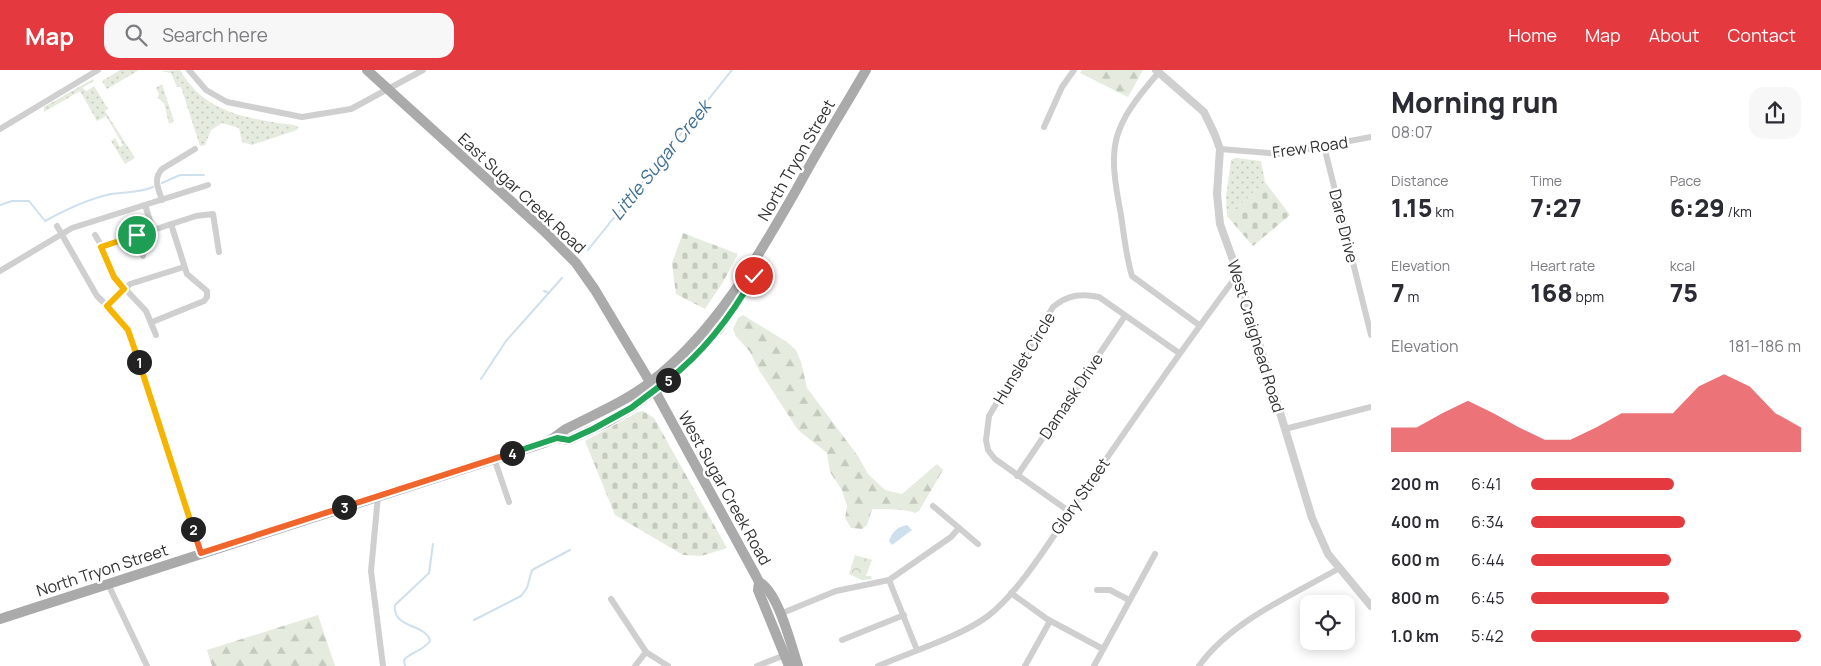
<!DOCTYPE html>
<html lang="en">
<head>
<meta charset="utf-8">
<style>
	body { margin:0; font-family:Manrope,sans-serif; background:#f7f7f7; color:#2b2b33; height:100vh; display:flex; flex-direction:column; font-size:19px; white-space:nowrap }
	* { box-sizing:border-box; margin:0 }
	p { font-size:16px; color:#7c7c81 }
	.icon { flex:none; width:28px; height:28px; fill:none; stroke:currentColor; stroke-width:2; stroke-linecap:round; stroke-linejoin:round }
	.map { position:relative; flex:1; overflow:hidden }
	.details { display:flex; flex-direction:column; background:#fff; width:450px }
	.details>* { flex:none }
	.fabs { position:absolute; left:1300px; top:525px; display:grid; gap:10px }
	.fabs a { display:grid; place-items:center; width:55px; height:55px; border-radius:10px; background:#fff; box-shadow:0 2px 12px #0003; font-size:25px }
	.pin { position:absolute; display:grid; place-items:center; width:42px; height:42px; color:#fff; margin:-21px; border:2px solid #fff; border-radius:50%; box-shadow:0 1px 5px #0007 }
	.km { position:absolute; width:25px; height:25px; margin:-12px; border-radius:50%; background:#222; color:#fff; font-size:14px; line-height:25px; text-align:center }
	.round { display:grid; place-items:center; flex:none; width:52px; height:52px; border-radius:15px; background:#f7f7f7 }
	.summary { display:flex; align-items:center; justify-content:space-between; height:85px; padding:0 20px }
	h1 { font-size:28px; font-weight:800; line-height:38px }
	.metrics { display:grid; grid-template-columns:repeat(3,1fr); gap:8px; height:85px; padding:5px 20px }
	.metrics div { display:grid; align-content:center }
	.metrics b { font-size:25px; font-weight:800 }
	.metrics small { font-size:14px; font-weight:400 }
	.metrics p { font-size:14px }
	.chart { height:140px; padding:10px 20px }
	.chart p { display:flex; justify-content:space-between }
	.chart svg { width:100%; height:90px; margin-top:5px; fill:#e43a3f; opacity:.7 }
	ul { padding:0 20px; list-style:none; font-size:16px }
	li { display:grid; grid-template-columns:80px 60px 1fr; align-items:center; height:38px }
	li i { height:12px; border-radius:6px; background:#e43a3f }
	header { display:flex; align-items:center; gap:30px; box-sizing:border-box; height:70px; padding:0 25px; background:#e43a3f; color:#fff }
	header strong { font-size:24px }
	nav { display:flex; gap:28px; margin-inline-start:auto; font-size:18px }
	.search { width:350px; height:45px; background:#f7f7f7; display:flex; align-items:center; gap:12px; box-sizing:border-box; padding:0 18px; border-radius:15px; color:#7c7c81; font-size:19px }
	main { display:flex; flex:1; min-height:0 }
	.map>svg:first-child { display:block }
	.grass { fill:url(#grass-dots) }
	.forest { fill:url(#forest-firs) }
	.cemetery { fill:url(#cemetery-stones) }
	.park { fill:url(#park-crowns) }
	.water { fill:#cee0ed }
	.lines { fill:none; stroke-linecap:round; stroke-linejoin:round }
	.stream { stroke:#cee0ed; stroke-width:2 }
	.minor { stroke:#cfcfcf; stroke-width:6 }
	.tertiary { stroke:#cfcfcf; stroke-width:8 }
	.primary { stroke:#aaa; stroke-width:10 }
	.split-1-casing { stroke:#fff; stroke-width:10 }
	.split-2-casing { stroke:#fff; stroke-width:10 }
	.split-3-casing { stroke:#fff; stroke-width:10 }
	.split-4-casing { stroke:#fff; stroke-width:10 }
	.split-5-casing { stroke:#fff; stroke-width:10 }
	.split-6-casing { stroke:#fff; stroke-width:10 }
	.split-1 { stroke:#f5b400; stroke-width:6 }
	.split-2 { stroke:#f5b400; stroke-width:6 }
	.split-3 { stroke:#f0652b; stroke-width:6 }
	.split-4 { stroke:#f0652b; stroke-width:6 }
	.split-5 { stroke:#22a559; stroke-width:6 }
	.split-6 { stroke:#22a559; stroke-width:6 }
	.labels { text-anchor:middle; dominant-baseline:central; stroke-width:5; stroke-linejoin:round; paint-order:stroke }
	.street-label { font-size:16px; fill:#323232; stroke:#fff }
	.water-label { font-size:18px; font-style:italic; fill:#407095; stroke:#fff }
</style>
</head>
<body>
<header>
<strong>Map</strong>
<div class="search"><svg class="icon" aria-label="search" viewBox="0 0 24 24"><circle cx="10" cy="10" r="6"/><path d="M15 15l6 6"/></svg>Search here</div>
<nav><a>Home</a><a>Map</a><a>About</a><a>Contact</a></nav>
</header>
<main>
<div class="map">
<svg width="1371" height="596" viewBox="0 0 1371 596">
	<defs>
		<pattern id="grass-dots" width="8" height="8" patternUnits="userSpaceOnUse" patternTransform="scale(1.25)"><rect width="8" height="8" fill="#e5ebde"/><path d="M2 2h.1M6 6h.1" fill="none" stroke="#c5cabf" stroke-width="1.8" stroke-linecap="round"/></pattern>
		<pattern id="forest-firs" width="22" height="20" patternUnits="userSpaceOnUse" patternTransform="scale(1.25)"><rect width="22" height="20" fill="#e5ebde"/><path d="M5 1l3.5 6h-7zM16 11l3.5 6h-7z" fill="#c5cabf"/></pattern>
		<pattern id="cemetery-stones" width="16" height="16" patternUnits="userSpaceOnUse" patternTransform="scale(1.25)"><rect width="16" height="16" fill="#e5ebde"/><path d="M2 7V4a2 2 0 0 1 4 0v3zM10 15v-3a2 2 0 0 1 4 0v3z" fill="#c5cabf"/></pattern>
		<pattern id="park-crowns" width="20" height="18" patternUnits="userSpaceOnUse" patternTransform="scale(1.25)"><rect width="20" height="18" fill="#e5ebde"/><path d="M2 6a3 3 0 1 1 6 0M12 15a3 3 0 1 1 6 0" fill="none" stroke="#c5cabf"/></pattern>
	</defs>
	<rect width="100%" height="100%" fill="#fff"/>
	<g class="grass">
		<polygon points="120,0 139,0 107,19 102,11"/>
		<path d="M180 0C202 38 236 46 277 53 284 54 295 54 298 57L297 60 252 75 242 72 239 58 222 53 211 60 205 75 200 76 181 17H177L171 3 161 1Z"/>
		<polygon points="93,9 94,11 82,18 87,21 94,16 108,39 105,41 135,88 125,94 111,71 115,68 120,77 123,75 106,46 97,51 80,21 44,42 44,37"/>
		<polygon points="162,14 174,51 169,54 164,33 158,28 159,24 156,18"/>
		<polygon points="1235,88 1261,91 1265,112 1227,146 1226,127 1231,90"/>
	</g>
	<g class="forest">
		<polygon points="1082,0 1143,0 1128,27 1080,3"/>
		<path d="M743 245 787 272 796 280 801 292 807 318 858 386 868 404 885 420 902 424 937 394 943 400 919 441 915 443C908 439 881 439 872 439L867 455 862 459 851 458 845 448 847 436 842 420 830 402 827 383 798 360 759 300 750 282 736 266 733 259 738 248Z"/>
		<polygon points="318,545 335,596 212,596 207,580"/>
	</g>
	<g class="cemetery">
		<polygon points="1265,112 1290,145 1253,176 1227,146"/>
		<polygon points="683,163 738,184 723,212 705,239 676,224 672,193"/>
		<polygon points="643,341 654,348 727,478 701,486 683,485 615,445 585,371 638,342"/>
	</g>
	<polygon class="park" points="855,485 872,490 866,506 871,506 872,509 862,510 849,504"/>
	<path class="water" d="M907 455 912 460 892 475 889 471C892 462 897 457 907 455Z"/>
	<g class="lines">
		<g class="stream">
			<polyline points="162,113 180,105 204,105"/>
			<path d="M0 135 12 131H29L45 151C65 140 88 129 111 124 125 122 139 123 153 117"/>
			<polyline points="588,180 732,0"/>
			<polyline points="544,221 549,223"/>
			<polyline points="481,309 506,271 562,208"/>
			<polyline points="474,550 521,526 527,518 532,500 570,480"/>
			<path d="M405 596 404 590C411 582 423 581 430 571 426 553 392 559 395 535L429 503 433 474"/>
		</g>
		<g class="minor">
			<polyline points="189,0 206,20 227,32 302,47 351,39 423,0"/>
			<path d="M1159 2C1111 58 1107 73 1121 145 1124 165 1126 186 1132 206L1199 255"/>
			<polyline points="1044,57 1062,17 1074,0"/>
			<polyline points="0,59 98,0"/>
			<polyline points="1324,76 1371,265"/>
			<polyline points="1220,79 1281,84 1371,67"/>
			<path d="M162 130C158 118 153 109 162 99L195 79"/>
			<polyline points="145,135 153,160"/>
			<polyline points="57,156 97,226 122,250 131,265 201,483"/>
			<polyline points="95,165 103,178 114,207 146,241 156,265"/>
			<polyline points="137,165 143,186"/>
			<polyline points="101,177 196,146 213,144 219,182"/>
			<polyline points="0,201 72,158 208,115"/>
			<polyline points="107,237 130,214 184,197"/>
			<polyline points="152,252 204,231 207,227 207,221 187,204 171,154"/>
			<polyline points="1285,359 1371,337"/>
			<polyline points="494,388 509,432"/>
			<polyline points="1017,406 1125,246"/>
			<polyline points="378,426 371,501 383,596"/>
			<polyline points="933,436 978,474"/>
			<path d="M1070 442 995 389 988 380 986 370 989 346 1053 237C1067 225 1081 223 1099 227L1179 283"/>
			<polyline points="889,510 917,580"/>
			<polyline points="108,514 147,596"/>
			<polyline points="1097,520 1110,520 1129,530"/>
			<polyline points="1011,523 1047,549 1103,579"/>
			<polyline points="611,529 646,582 668,596"/>
			<polyline points="780,544 836,521 889,510 951,467 959,458"/>
			<polyline points="842,570 904,545"/>
			<polyline points="635,596 646,582"/>
			<polyline points="757,596 785,585"/>
			<path d="M878 596C910 582 960 567 988 546 1021 521 1056 461 1081 426 1132 351 1184 276 1238 204"/>
			<polyline points="1025,596 1050,551"/>
			<polyline points="1094,596 1155,484"/>
			<path d="M1199 596C1230 552 1292 525 1338 499"/>
		</g>
		<polyline class="tertiary" points="1156,0 1204,42 1215,65 1220,79 1217,124 1220,154 1238,204 1312,448 1328,484 1371,536"/>
		<g class="primary">
			<polyline points="367,0 544,161 576,193 595,220 650,312 756,506 759,512 758,520 789,596"/>
			<polyline points="557,368 569,370 606,353 631,338 671,308 719,259 754,206 753,196"/>
			<path d="M759 512C778 521 791 575 798 596"/>
			<path d="M0 549 544 373C553 370 558 364 566 359 595 344 625 332 652 311 718 259 758 187 799 115 820 76 844 38 866 0"/>
		</g>
	</g>
	<g class="lines">
		<g class="split-1-casing">
			<polyline id="split-1" points="137,165 101,177 114,207 124,219 107,236 128,260 139,292"/>
		</g>
		<g class="split-2-casing">
			<polyline id="split-2" points="139,292 193,459"/>
		</g>
		<g class="split-3-casing">
			<polyline id="split-3" points="193,459 201,483 344,437"/>
		</g>
		<g class="split-4-casing">
			<polyline id="split-4" points="344,437 512,383"/>
		</g>
		<g class="split-5-casing">
			<polyline id="split-5" points="512,383 557,368 569,370 593,359 631,338 668,310"/>
		</g>
		<g class="split-6-casing">
			<path id="split-6" d="M668 310C704 282 732 245 754 206"/>
		</g>
		<use href="#split-1" class="split-1"/>
		<use href="#split-2" class="split-2"/>
		<use href="#split-3" class="split-3"/>
		<use href="#split-4" class="split-4"/>
		<use href="#split-5" class="split-5"/>
		<use href="#split-6" class="split-6"/>
	</g>
	<g class="labels">
		<g class="street-label">
			<text transform="translate(1310 77) rotate(-8)">Frew Road</text>
			<text transform="translate(796 90) rotate(-60)">North Tryon Street</text>
			<text transform="translate(522 123) rotate(43)">East Sugar Creek Road</text>
			<text transform="translate(1344 156) rotate(76)">Dare Drive</text>
			<text transform="translate(1256 266) rotate(73)">West Craighead Road</text>
			<text transform="translate(1024 288) rotate(-59)">Hunslet Circle</text>
			<text transform="translate(1071 326) rotate(-56)">Damask Drive</text>
			<text transform="translate(725 418) rotate(61)">West Sugar Creek Road</text>
			<text transform="translate(1080 426) rotate(-55)">Glory Street</text>
			<text transform="translate(102 500) rotate(-18)">North Tryon Street</text>
		</g>
		<g class="water-label">
			<text transform="translate(660 90) rotate(-51)">Little Sugar Creek</text>
		</g>
	</g>
</svg>
<div class="fabs">
<a><svg class="icon" aria-label="locate" viewBox="0 0 24 24"><circle cx="12" cy="12" r="6"/><path d="M12 2v4M12 18v4M2 12h4M18 12h4"/></svg></a>
</div>
<div class="pin" style="left:137px;top:165px;background:#1e9e55"><svg class="icon" aria-label="arrive" viewBox="0 0 24 24"><path d="M6 21V4h12l-3 4 3 4H6"/></svg></div>
<div class="pin" style="left:754px;top:206px;background:#d93025"><svg class="icon" aria-label="check" viewBox="0 0 24 24"><path d="M5 12l5 5 9-10"/></svg></div>
<b class="km" style="left:139px;top:292px">1</b>
<b class="km" style="left:193px;top:459px">2</b>
<b class="km" style="left:344px;top:437px">3</b>
<b class="km" style="left:512px;top:383px">4</b>
<b class="km" style="left:668px;top:310px">5</b>
</div>
<section class="details">
<div class="summary"><div><h1>Morning run</h1><p>08:07</p></div><a class="round"><svg class="icon" aria-label="share" viewBox="0 0 24 24"><path d="M12 15V3M7 8l5-5 5 5M5 13v7h14v-7"/></svg></a></div>
<div class="metrics">
<div><p>Distance</p><b>1.15<small> km</small></b></div>
<div><p>Time</p><b>7:27</b></div>
<div><p>Pace</p><b>6:29<small> /km</small></b></div>
</div>
<div class="metrics">
<div><p>Elevation</p><b>7<small> m</small></b></div>
<div><p>Heart rate</p><b>168<small> bpm</small></b></div>
<div><p>kcal</p><b>75</b></div>
</div>
<div class="chart"><p><span>Elevation</span>181–186 m</p>
<svg viewBox="0 0 160 44" preserveAspectRatio="none"><path d="M0 44V32L10 32L20 25L30 19L40 25L50 32L60 38L70 38L80 32L90 25L100 25L110 25L120 12L130 6L140 12L150 25L160 32V44z"/></svg>
</div>
<ul>
<li><b>200 m</b>6:41<i style="width:53%"></i></li>
<li><b>400 m</b>6:34<i style="width:57%"></i></li>
<li><b>600 m</b>6:44<i style="width:52%"></i></li>
<li><b>800 m</b>6:45<i style="width:51%"></i></li>
<li><b>1.0 km</b>5:42<i style="width:100%"></i></li>
</ul>
</section>
</main>
</body>
</html>
